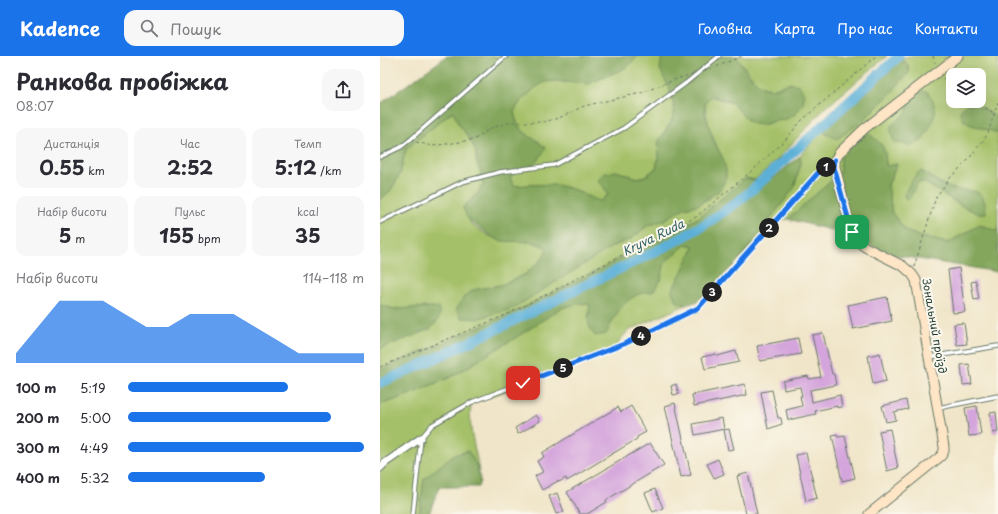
<!DOCTYPE html>
<html lang="uk">
<head>
<meta charset="utf-8">
<style>
	body { margin:0; font-family:"Playpen Sans",sans-serif; background:#f7f7f7; color:#2b2b33; height:100vh; display:flex; flex-direction:column; font-size:15px; white-space:nowrap }
	* { box-sizing:border-box; margin:0 }
	p { font-size:13px; color:#7c7c81 }
	.icon { flex:none; width:22px; height:22px; fill:none; stroke:currentColor; stroke-width:2; stroke-linecap:round; stroke-linejoin:round }
	.map { position:relative; flex:1; overflow:hidden }
	.side { display:flex; flex-direction:column; background:#fff; width:380px }
	.side>* { flex:none }
	.fabs { position:absolute; left:566px; top:12px; display:grid; gap:8px }
	.fabs a { display:grid; place-items:center; width:40px; height:40px; border-radius:8px; background:#fff; box-shadow:0 4px 16px #0002; font-size:20px }
	.pin { position:absolute; display:grid; place-items:center; width:34px; height:34px; color:#fff; margin:-17px; border-radius:8px; box-shadow:0 2px 6px #0006 }
	.km { position:absolute; width:20px; height:20px; margin:-10px; border-radius:50%; background:#222; color:#fff; font-size:11px; line-height:20px; text-align:center }
	.round { display:grid; place-items:center; flex:none; width:42px; height:42px; border-radius:12px; background:#f7f7f7 }
	.headline { display:flex; align-items:center; justify-content:space-between; height:68px; padding:0 16px }
	h1 { font-size:22px; font-weight:700; line-height:30px }
	.stats { display:grid; grid-template-columns:repeat(3,1fr); gap:6px; height:68px; padding:4px 16px }
	.stats div { display:grid; align-content:center; border-radius:10px; background:#f7f7f7; text-align:center }
	.stats b { font-size:20px; font-weight:700 }
	.stats small { font-size:11px; font-weight:400 }
	.stats p { font-size:11px }
	.chart { height:112px; padding:8px 16px }
	.chart p { display:flex; justify-content:space-between }
	.chart svg { width:100%; height:72px; margin-top:4px; fill:#1a73e8; opacity:.7 }
	ul { padding:0 16px; list-style:none; font-size:13px }
	li { display:grid; grid-template-columns:64px 48px 1fr; align-items:center; height:30px }
	li i { height:10px; border-radius:5px; background:#1a73e8 }
	header { display:flex; align-items:center; gap:24px; box-sizing:border-box; height:56px; padding:0 20px; background:#1a73e8; color:#fff }
	header strong { font-size:19px }
	nav { display:flex; gap:22px; margin-inline-start:auto; font-size:14px }
	.search { width:280px; height:36px; background:#f7f7f7; display:flex; align-items:center; gap:10px; box-sizing:border-box; padding:0 14px; border-radius:12px; color:#7c7c81; font-size:15px }
	main { display:flex; flex:1; min-height:0 }
	.map>svg:first-child { display:block }
	.green { fill:#a4c067; stroke:#627e4e; fill-rule:evenodd }
	.forest { fill:#83a65c; stroke:#517248 }
	.lines { fill:none; stroke-linecap:round; stroke-linejoin:round }
	.river { stroke:#5cb0d8; stroke-width:10 }
	.building { fill:#d4a4dc }
	.lane-casing { stroke:#687868; stroke-width:5.5 }
	.street-casing { stroke:#687868; stroke-width:9 }
	.secondary-casing { stroke:#687868; stroke-width:11 }
	.path { stroke:#687868; stroke-width:1; stroke-dasharray:3 3; stroke-linecap:butt }
	.lane { stroke:#fff; stroke-width:3.5 }
	.street { stroke:#fff; stroke-width:7 }
	.secondary { stroke:#fee5c5; stroke-width:9 }
	.route-casing { stroke:#fff; stroke-width:8 }
	.route { stroke:#1a73e8; stroke-width:5 }
	.labels { text-anchor:middle; dominant-baseline:central; stroke-width:4; stroke-linejoin:round; paint-order:stroke }
	.street-label { font-size:11px; fill:#1f3d34; stroke:#fbf7ec }
	.water-label { font-size:12px; font-style:italic; fill:#316065; stroke:#fbf7ec }
</style>
</head>
<body>
<header>
<strong>Kadence</strong>
<div class="search"><svg class="icon" aria-label="search" viewBox="0 0 24 24"><circle cx="10" cy="10" r="6"/><path d="M15 15l6 6"/></svg>Пошук</div>
<nav><a>Головна</a><a>Карта</a><a>Про нас</a><a>Контакти</a></nav>
</header>
<main>
<section class="side">
<div class="headline"><div><h1>Ранкова пробіжка</h1><p>08:07</p></div><a class="round"><svg class="icon" aria-label="share" viewBox="0 0 24 24"><path d="M12 15V3M7 8l5-5 5 5M5 13v7h14v-7"/></svg></a></div>
<div class="stats">
<div><p>Дистанція</p><b>0.55<small> km</small></b></div>
<div><p>Час</p><b>2:52</b></div>
<div><p>Темп</p><b>5:12<small> /km</small></b></div>
</div>
<div class="stats">
<div><p>Набір висоти</p><b>5<small> m</small></b></div>
<div><p>Пульс</p><b>155<small> bpm</small></b></div>
<div><p>kcal</p><b>35</b></div>
</div>
<div class="chart"><p><span>Набір висоти</span>114–118 m</p>
<svg viewBox="0 0 160 44" preserveAspectRatio="none"><path d="M0 44V38L10 22L20 6L30 6L40 6L50 14L60 22L70 22L80 14L90 14L100 14L110 22L120 30L130 38L140 38L150 38L160 38V44z"/></svg>
</div>
<ul>
<li><b>100 m</b>5:19<i style="width:68%"></i></li>
<li><b>200 m</b>5:00<i style="width:86%"></i></li>
<li><b>300 m</b>4:49<i style="width:100%"></i></li>
<li><b>400 m</b>5:32<i style="width:58%"></i></li>
</ul>
</section>
<div class="map">
<svg width="618" height="458" viewBox="0 0 618 458">
	<rect width="100%" height="100%" fill="#fbf7ec"/>
	<filter id="ink" filterUnits="userSpaceOnUse"><feTurbulence type="fractalNoise" baseFrequency=".025" numOctaves="2"/><feDisplacementMap in="SourceGraphic" scale="8" xChannelSelector="R" yChannelSelector="G"/><feConvolveMatrix kernelMatrix="1 2 1 2 8 2 1 2 1" color-interpolation-filters="sRGB"/></filter>
	<filter id="wash" filterUnits="userSpaceOnUse"><feTurbulence type="fractalNoise" baseFrequency=".012" numOctaves="4" result="noise"/><feDisplacementMap in="SourceGraphic" scale="16" xChannelSelector="R" yChannelSelector="G"/><feGaussianBlur stdDeviation="0.9" result="paint"/><feColorMatrix in="noise" values="0 0 0 0 0 0 0 0 0 0 0 0 0 0 0 0 0 1.4 0 .05"/><feComposite in="paint" operator="in"/></filter>
	<g filter="url(#wash)">
		<rect width="100%" height="100%" fill="#f0e5c8"/>
		<g class="green">
			<path d="M258 0H282L281 2 284 22 289 30 294 51 292 64 279 85 278 104 276 112 266 120 257 122 236 115 218 125 224 131 228 139 220 145C208 142 196 133 185 131 171 127 149 129 134 130L130 122 135 115 160 86C145 79 136 71 134 55L141 45 156 31 165 26 173 25 208 28 245 12Z"/>
			<path d="M356 0H507L444 53 396 105 375 124 366 122 318 162 221 213 141 253 0 314V293L53 251 14 253 0 249V144L11 134 20 118 26 93 73 55 78 67 87 79 93 89 96 96V104L101 117 103 128 98 137 83 151 91 168 109 180 127 185 153 186 165 191 167 193 162 203 146 218 121 229 93 234 77 254 251 183 267 170 282 165 304 152 317 149 330 142 343 103C334 85 326 68 325 47L330 40 353 47 366 63 382 69 395 65 405 64 410 27 391 33 379 30Z"/>
			<path d="M528 0H618V62L596 48 607 73 618 77V175L600 169 567 187 539 180 526 175 512 157 508 129 517 108 508 110 506 109 505 96 460 117 408 163 394 165 357 206 414 132 421 107 420 100 443 73 446 78 480 67 509 39 529 16 528 9 521 3ZM573 19H599V45H573ZM527 56 546 76 543 83 539 87ZM542 115 569 132 580 134 582 150 544 126 537 127 526 144 524 139C529 130 532 121 542 115Z"/>
			<path d="M305 189H311L314 191 306 209 296 245 305 249 248 275 238 286 240 293 98 345 91 349C87 375 99 400 100 426L97 412 92 401 44 423 39 458H0V349L28 339 73 320 143 277 181 252 201 247 210 249 208 262 226 278 236 258 243 248 255 238 263 236 280 223 285 206Z"/>
		</g>
		<g class="forest">
			<path d="M67 0H258L245 12 208 28 173 25 165 26 156 31 141 45 134 55C137 79 150 78 166 92 156 107 154 112 135 115L130 122 134 130C149 129 171 127 185 131 196 133 208 142 220 145L228 139 224 131 218 125 223 118 236 115 257 122 266 120 276 112 278 104 279 85 292 64 294 51 289 30 284 22 280 13 282 0H356C363 10 377 35 392 33 405 31 404 25 419 29L424 38 423 49 414 59 404 64 395 65 382 69 373 68 366 63 353 47 333 40 330 41 325 47V58L333 83 343 103 346 114V123L339 135 317 149 304 152 282 165 267 170 251 183 235 189 132 253 96 263 82 262 76 254 83 242 93 234 121 229 146 218 162 203 167 193C155 181 133 188 118 184 111 181 106 176 100 172 89 165 87 164 83 151L98 137 103 128 101 117 96 104V96L93 89 87 79 78 67 73 55 26 93 20 118 11 134 0 144V48Z"/>
			<polygon points="521,3 528,9 529,16 509,39 480,67 457,83 446,78 443,73"/>
			<path d="M547 35C550 40 555 47 555 53 557 62 543 87 533 89 528 90 520 87 514 86L511 77V70L527 56 529 45 540 36Z"/>
			<polygon points="587,48 596,48 618,62 618,77 591,69 584,65 580,55"/>
			<path d="M488 77C503 89 505 89 506 109L508 110 517 108 508 129 512 157 526 175 539 180 567 187 600 169 618 175V216L515 199 487 188 478 181 408 163 460 117 461 101 473 89Z"/>
			<path d="M420 100 421 107 414 132 357 206 318 245 305 249 296 245 292 235 314 191 311 189H305L285 206 281 223 273 236C246 236 237 256 226 278L215 280C206 268 208 264 210 249L201 247 181 252 143 277 73 320 28 339 0 349V314L141 253 221 213 318 162 366 122 387 127Z"/>
			<path d="M541 115C550 120 559 128 568 131 587 139 605 126 606 157L599 158 582 150 544 126 537 127 530 142 527 144 524 139C529 130 532 121 541 115Z"/>
			<polygon points="0,249 14,253 53,251 58,252 60,257 58,264 50,273 0,293"/>
			<path d="M88 395C95 405 103 420 98 431H59L49 458H39L44 423 73 399Z"/>
		</g>
		<g class="lines">
			<path class="river" d="M0 327C69 298 135 264 202 231 261 202 322 177 372 134L519 0"/>
		</g>
		<g id="blocks">
			<g class="building">
				<polygon points="579,212 585,256 573,257 568,214"/>
				<polygon points="596,225 599,243 594,244 591,226"/>
				<polygon points="507,241 512,265 473,273 468,249"/>
				<polygon points="584,267 587,288 577,289 574,268"/>
				<polygon points="443,277 452,318 454,318 456,329 430,334 432,346 460,339 462,351 457,352 457,350 435,355 436,358 408,364 406,354 422,350 420,340 422,340 420,331 404,334 403,325 428,320 429,323 441,321 432,279"/>
				<polygon points="418,282 421,298 380,305 377,290"/>
				<polygon points="356,295 359,306 325,313 322,301 336,298 337,300"/>
				<polygon points="500,297 506,325 493,328 488,300"/>
				<polygon points="589,308 592,328 583,329 581,309"/>
				<polygon points="296,328 299,338 293,339 291,330"/>
				<polygon points="365,328 367,339 314,350 312,339"/>
				<polygon points="392,334 398,362 401,362 402,368 388,373 381,336"/>
				<polygon points="526,344 528,353 514,356 516,364 506,366 502,350"/>
				<polygon points="295,347 311,419 301,421 285,350"/>
				<polygon points="251,350 266,376 257,381 257,383 187,425 186,422 179,426 178,425 162,434 155,420 163,416 157,405 164,401 162,397 238,351 241,356"/>
				<polygon points="597,350 601,379 589,380 585,352"/>
				<polygon points="616,356 618,376 613,377 610,357"/>
				<polygon points="156,359 160,365 138,378 135,372"/>
				<polygon points="342,362 344,373 315,379 313,368"/>
				<polygon points="349,373 354,393 348,394 344,374"/>
				<polygon points="510,373 518,412 507,415 499,375"/>
				<polygon points="457,378 458,381 465,380 475,422 462,425 452,379"/>
				<polygon points="270,387 284,409 226,444 227,446 207,458 200,458 187,436"/>
				<polygon points="426,397 437,442 426,445 416,399"/>
				<polygon points="338,403 344,418 334,422 327,408"/>
				<polygon points="368,417 377,458 366,458 357,420"/>
				<polygon points="275,433 283,452 273,456 265,437"/>
				<polygon points="177,437 184,456 176,458 169,440"/>
			</g>
		</g>
	</g>
	<g filter="url(#ink)">
		<use href="#blocks" fill-opacity="0" stroke="#687868" stroke-width="1"/>
		<g class="lines">
			<g class="lane-casing">
				<g id="lane">
					<polyline points="0,101 21,91 31,83 126,0"/>
					<polyline points="0,166 82,126 120,116 174,109 244,72 306,27 339,0"/>
					<polyline points="550,301 618,290"/>
					<polyline points="558,352 618,340"/>
					<polyline points="33,458 41,382 52,369 92,346 244,288 318,252 438,117 454,105"/>
				</g>
			</g>
			<g class="street-casing">
				<polyline id="street" points="0,412 5,407 41,382"/>
			</g>
			<g class="secondary-casing">
				<polyline id="secondary" points="489,458 561,400 564,395 564,391 536,224 532,218 523,210 485,191 475,183 470,169 455,111 455,104 460,96 484,73 578,0"/>
			</g>
			<g class="path">
				<polyline points="553,0 555,7"/>
				<polyline points="331,13 362,0"/>
				<polyline points="563,22 573,31"/>
				<polyline points="595,45 614,57"/>
				<polyline points="36,86 52,90 80,86 95,83 111,72 130,66 163,66 179,62 204,50 261,37 299,22 307,20"/>
				<polyline points="534,211 556,141 570,122 588,104 605,82 608,77 618,46"/>
				<polyline points="0,311 128,258 316,161 374,113 407,82 421,65 496,0"/>
			</g>
			<use href="#lane" class="lane"/>
			<use href="#street" class="street"/>
			<use href="#secondary" class="secondary"/>
		</g>
	</g>
	<g class="lines" filter="url(#ink)">
		<g class="route-casing">
			<polyline id="route" points="143,327 244,288 318,252 438,117 455,104 454,111 472,176"/>
		</g>
		<use href="#route" class="route"/>
	</g>
	<g class="labels">
		<g class="street-label">
			<text transform="translate(555 270) rotate(80)">Зональний проїзд</text>
		</g>
		<g class="water-label">
			<text transform="translate(273 181) rotate(-26)">Kryva Ruda</text>
		</g>
	</g>
</svg>
<div class="fabs">
<a><svg class="icon" aria-label="layers" viewBox="0 0 24 24"><path d="M12 4l9 5-9 5-9-5zM3 14l9 5 9-5"/></svg></a>
</div>
<div class="pin" style="left:472px;top:176px;background:#1e9e55"><svg class="icon" aria-label="arrive" viewBox="0 0 24 24"><path d="M6 21V4h12l-3 4 3 4H6"/></svg></div>
<div class="pin" style="left:143px;top:327px;background:#d93025"><svg class="icon" aria-label="check" viewBox="0 0 24 24"><path d="M5 12l5 5 9-10"/></svg></div>
<b class="km" style="left:446px;top:111px">1</b>
<b class="km" style="left:389px;top:172px">2</b>
<b class="km" style="left:332px;top:236px">3</b>
<b class="km" style="left:261px;top:280px">4</b>
<b class="km" style="left:183px;top:312px">5</b>
</div>
</main>
</body>
</html>
